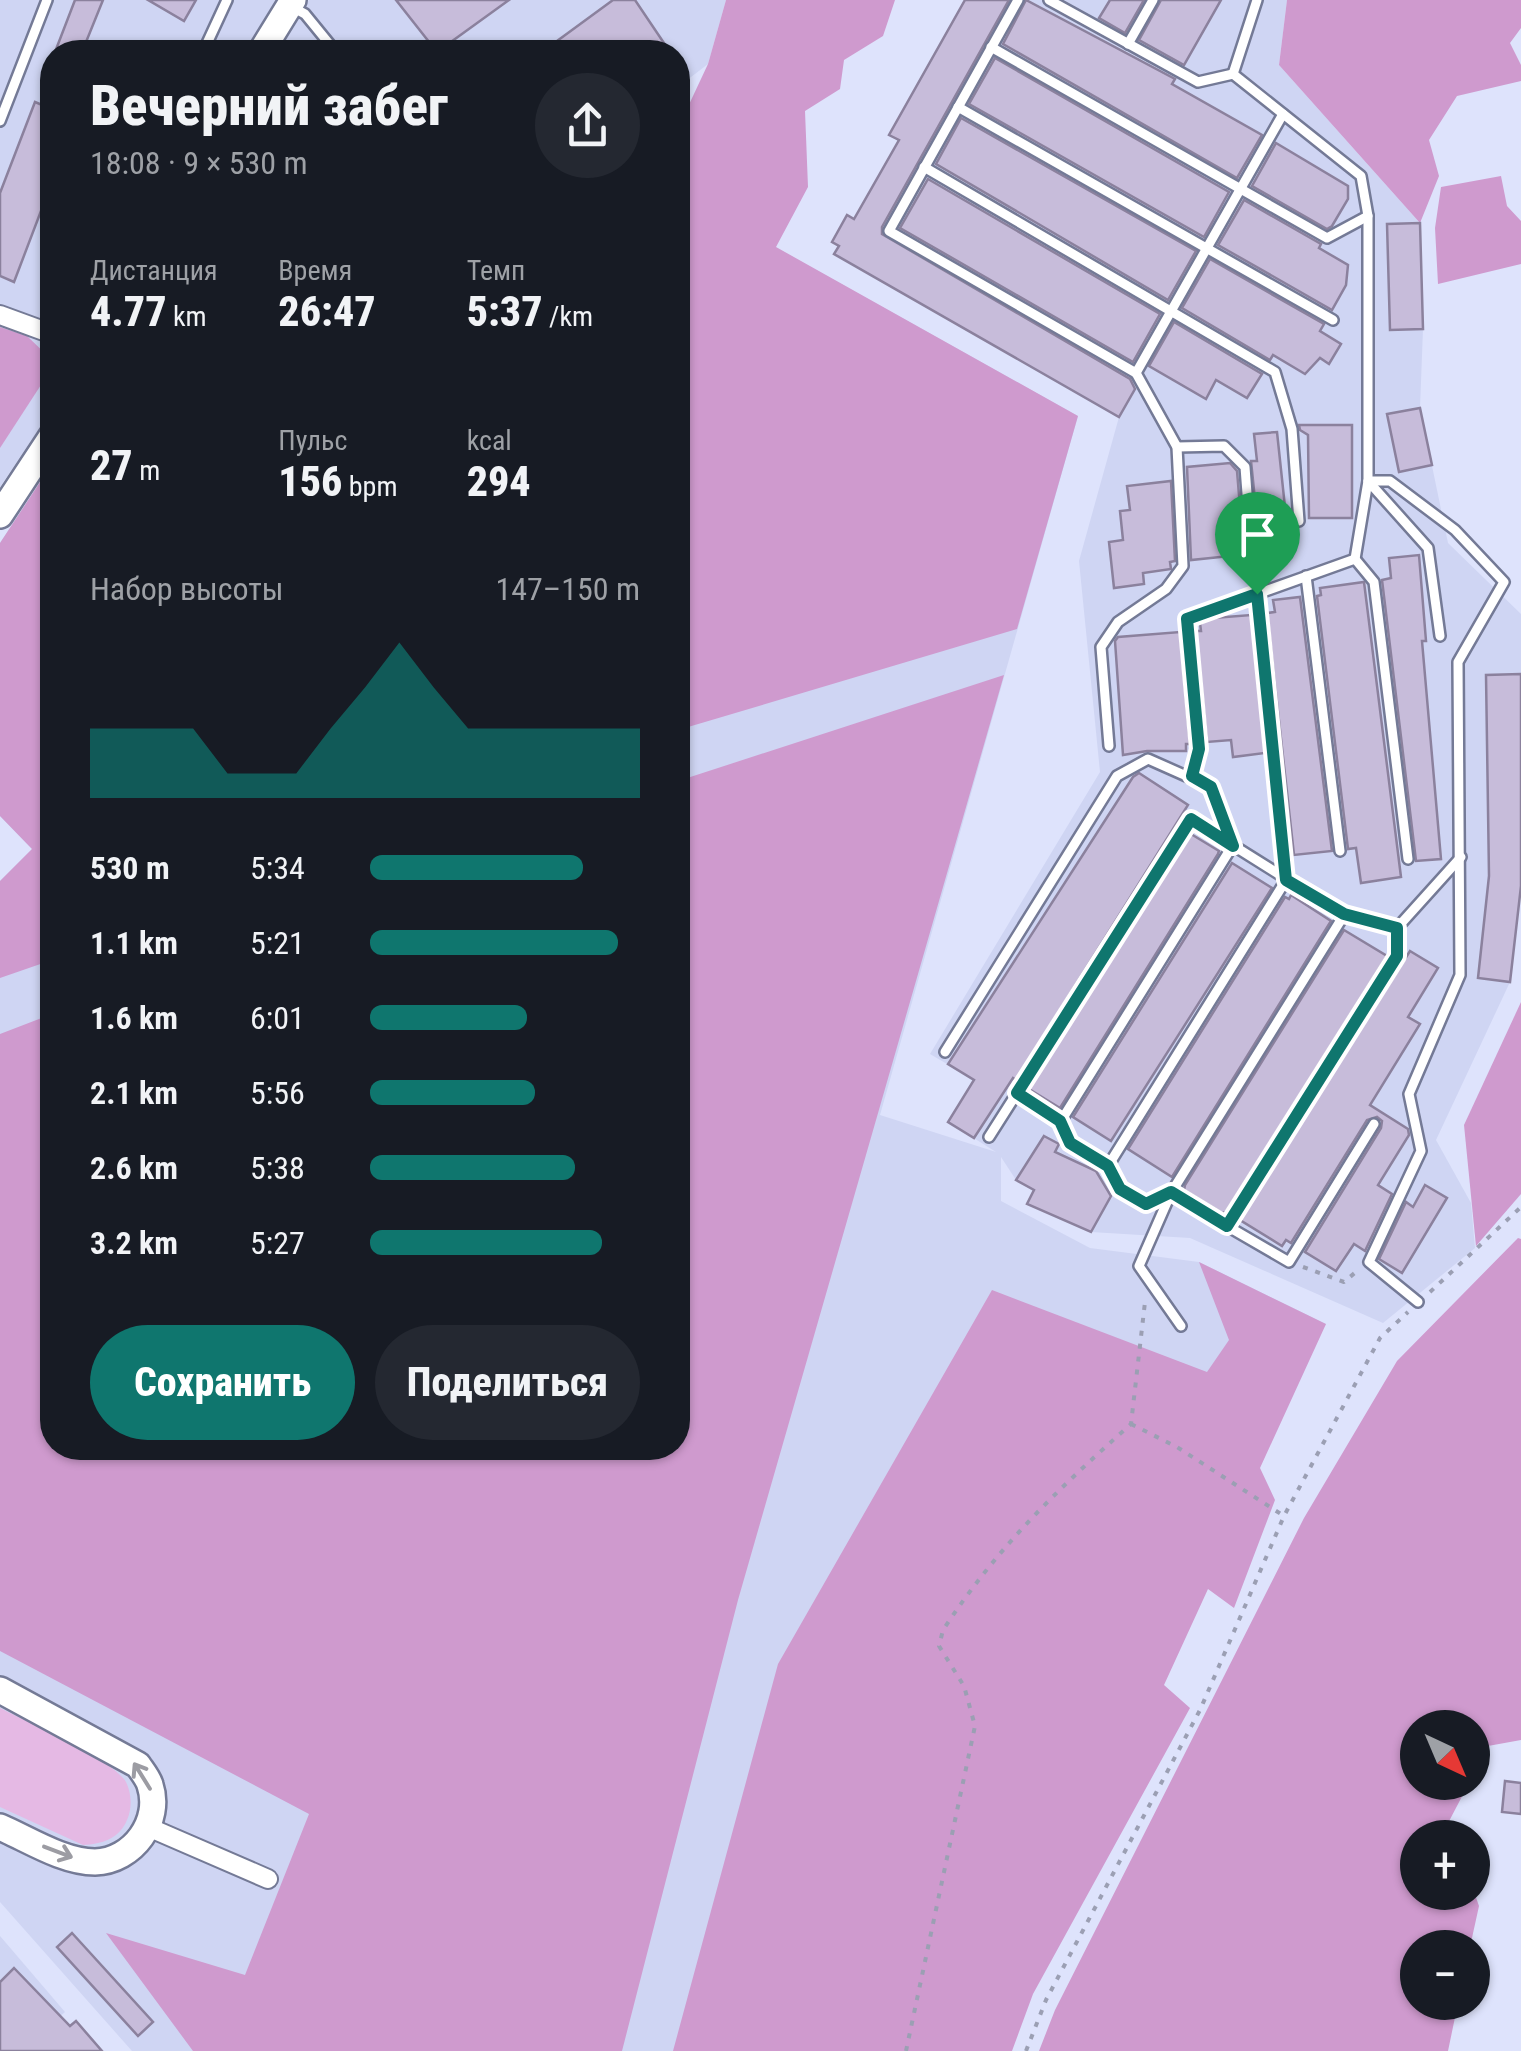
<!DOCTYPE html>
<html lang="ru">
<head>
<meta charset="utf-8">
<style>
	body { margin:0; font-family:"Roboto Condensed",sans-serif; background:#242831; color:#f1f3f6; height:100vh; display:flex; flex-direction:column; font-size:38px; white-space:nowrap }
	* { box-sizing:border-box; margin:0 }
	p { font-size:32px; color:#9ea1a6 }
	.icon { flex:none; width:55px; height:55px; fill:none; stroke:currentColor; stroke-width:2; stroke-linecap:round; stroke-linejoin:round }
	.map { position:relative; flex:1; overflow:hidden }
	.details { position:absolute; left:40px; top:40px; width:650px; height:1420px; display:flex; flex-direction:column; background:#171b24; border-radius:40px; box-shadow:0 2px 8px #0004 }
	.details>* { flex:none }
	.needle { width:65px; rotate:136deg }
	.buttons { position:absolute; left:1400px; top:1710px; display:grid; gap:20px }
	.buttons a { display:grid; place-items:center; width:90px; height:90px; border-radius:50%; background:#171b24; box-shadow:0 2px 8px #0004; font-size:50px }
	.pin { position:absolute; display:grid; place-items:center; width:85px; height:85px; color:#fff; margin:-102px -42px; border-radius:50% 50% 50% 0; rotate:-45deg; box-shadow:0 0 10px #0007 }
	.pin .icon { rotate:45deg }
	.round { display:grid; place-items:center; flex:none; width:105px; height:105px; border-radius:52px; background:#242831 }
	.head { display:flex; align-items:center; justify-content:space-between; height:170px; padding:0 50px }
	h1 { font-size:55px; font-weight:800; line-height:75px }
	.stats { display:grid; grid-template-columns:repeat(3,1fr); gap:15px; height:170px; padding:10px 50px }
	.stats div { display:grid; align-content:center }
	.stats b { font-size:42px; font-weight:800 }
	.stats small { font-size:28px; font-weight:400 }
	.stats p { font-size:28px }
	.chart { height:280px; padding:20px 50px }
	.chart p { display:flex; justify-content:space-between }
	.chart svg { width:100%; height:180px; margin-top:10px; fill:#0f766e; opacity:.7 }
	.primary-button { display:flex; gap:20px; margin-top:auto; padding:20px 50px }
	.primary-button a { flex:1; height:115px; border-radius:60px; background:#0f766e; color:#fff; font-size:40px; font-weight:800; line-height:115px; text-align:center }
	.primary-button a+a { background:#242831; color:#f1f3f6 }
	ul { padding:0 50px; list-style:none; font-size:32px }
	li { display:grid; grid-template-columns:160px 120px 1fr; align-items:center; height:75px }
	li i { height:25px; border-radius:12px; background:#0f766e }
	.map>svg:first-child { display:block }
	.built { fill:#cfd5f3 }
	.green { fill:#e5b9e4 }
	.forest { fill:#cf9ace }
	.building { fill:#c7bcda; stroke:#8b819d; stroke-width:2.5 }
	.lines { fill:none; stroke-linecap:round; stroke-linejoin:round }
	.lane-casing { stroke:#747a96; stroke-width:14 }
	.street-casing { stroke:#747a96; stroke-width:22 }
	.secondary-casing { stroke:#747a96; stroke-width:30 }
	.path { stroke:#9b9fb3; stroke-width:4; stroke-dasharray:5 8; stroke-linecap:butt }
	.lane { stroke:#fff; stroke-width:9 }
	.street { stroke:#fff; stroke-width:18 }
	.secondary { stroke:#fff; stroke-width:25 }
	.oneway { stroke:#9c9ca3 }
	.route-casing { stroke:#fff; stroke-width:20 }
	.route { stroke:#0f766e; stroke-width:12 }
</style>
</head>
<body>
<div class="map">
<svg width="1521" height="2051" viewBox="0 0 1521 2051">
	<rect width="100%" height="100%" fill="#dee3fc"/>
	<g class="built">
		<polygon points="0,0 276,0 244,52 52,52 52,409 0,487"/>
		<polygon points="309,0 726,0 708,64 678,87 678,52 275,52"/>
		<polygon points="965,0 1287,0 1279,65 1420,223 1423,329 1420,408 1448,543 1521,614 1521,886 1510,982 1436,1140 1471,1203 1475,1248 1383,1323 1190,1238 1091,1232 1027,1204 1034,1190 1016,1180 1001,1157 1001,1201 1090,1248 1199,1262 1326,1324 826,2051 132,2051 0,1902 0,881 32,849 0,816 0,543 52,464 52,1448 678,1448 678,193 1078,416 880,1115 996,1152 948,1122 974,1080 930,1054 1100,772 1079,561 1119,417 834,254 839,246 832,242 847,215 854,219 898,141 889,135"/>
		<polygon points="0,1936 65,2012 20,2051 0,2051"/>
	</g>
	<path class="green" d="M0 1708C27 1722 114 1760 126 1782 132 1794 132 1809 127 1820 119 1839 102 1844 83 1845L0 1807Z"/>
	<g class="forest">
		<polygon points="726,0 895,0 883,36 844,60 840,89 805,111 808,187 776,247 1078,416 1017,629 678,730 678,128 708,64"/>
		<polygon points="1287,0 1521,0 1521,28 1510,43 1521,65 1521,81 1457,96 1429,140 1439,176 1420,223 1279,65"/>
		<polygon points="1501,176 1507,206 1521,221 1521,264 1438,284 1435,228 1441,187"/>
		<polygon points="0,327 27,336 52,360 52,368 0,448"/>
		<polygon points="52,464 52,960 0,978 0,881 32,849 0,816 0,543"/>
		<polygon points="1004,675 738,1600 622,2051 193,2051 106,1933 245,1975 309,1814 0,1651 0,1034 52,1014 52,1448 678,1448 678,781"/>
		<polygon points="1521,1002 1521,1194 1476,1246 1464,1125"/>
		<polygon points="1518,1238 1521,1239 1521,1740 1488,1746 1473,1776 1472,1728 1418,1728 1418,1782 1469,1783 1446,1827 1450,1837 1418,1838 1418,1892 1472,1892 1473,1889 1479,1906 1470,1947 1418,1948 1418,2002 1458,2003 1448,2051 1039,2051 1055,2010 1304,1518 1397,1361"/>
		<polygon points="1199,1262 1326,1324 1260,1468 1275,1500 1234,1608 1208,1589 1164,1685 1190,1708 1033,1994 1012,2051 673,2051 778,1664 992,1290 1207,1372 1229,1340"/>
	</g>
	<g class="building">
		<polygon points="75,0 103,0 82,52 55,52"/>
		<polygon points="148,0 196,0 184,21"/>
		<polygon points="396,0 509,0 437,52"/>
		<polygon points="613,0 635,0 670,52 542,52"/>
		<polygon points="965,0 1009,0 882,227 882,234 1130,379 1135,389 1119,417 834,254 839,246 832,242 847,215 854,219 899,140 889,135"/>
		<polygon points="1026,0 1175,79 1172,84 1262,135 1237,178 1003,44"/>
		<polygon points="1110,0 1144,0 1125,33 1099,18"/>
		<polygon points="1161,0 1221,0 1184,65 1139,40"/>
		<polygon points="995,58 1229,192 1204,237 969,104"/>
		<polygon points="35,102 52,109 52,182 14,282 0,276 0,193"/>
		<polygon points="961,118 1196,251 1168,300 936,164"/>
		<polygon points="1276,143 1348,186 1348,199 1332,226 1327,229 1252,186"/>
		<polygon points="928,179 1160,314 1133,362 900,228"/>
		<polygon points="1244,200 1321,244 1319,248 1348,265 1346,285 1332,310 1218,245"/>
		<polygon points="1420,223 1423,329 1390,330 1387,224"/>
		<polygon points="1210,259 1324,324 1320,331 1341,344 1329,364 1320,358 1305,374 1273,355 1270,360 1182,308"/>
		<polygon points="1174,322 1262,374 1247,398 1216,380 1206,399 1149,366"/>
		<polygon points="1420,408 1432,465 1399,472 1387,414"/>
		<polygon points="1299,425 1352,425 1352,518 1309,518 1308,435 1300,430"/>
		<polygon points="1277,432 1287,526 1258,529 1251,461 1257,461 1254,434"/>
		<polygon points="1230,463 1237,471 1242,531 1237,531 1240,555 1191,560 1187,467"/>
		<polygon points="1171,481 1175,561 1170,562 1171,569 1143,573 1144,584 1114,588 1109,542 1123,540 1120,511 1130,510 1127,486"/>
		<polygon points="1419,555 1426,641 1422,641 1441,859 1416,861 1382,580 1391,578 1389,558"/>
		<polygon points="1364,582 1401,877 1361,883 1356,848 1348,849 1317,596 1321,595 1320,588"/>
		<polygon points="1300,597 1332,851 1294,855 1267,613 1275,612 1273,600"/>
		<polygon points="1251,615 1265,753 1233,757 1231,740 1207,742 1196,631 1201,631 1200,623 1213,618"/>
		<polygon points="1180,632 1190,744 1186,744 1186,751 1147,751 1123,755 1115,641 1118,637"/>
		<polygon points="1521,674 1521,886 1510,982 1478,978 1489,876 1486,675"/>
		<polygon points="1139,773 1188,805 1016,1080 1013,1078 974,1138 948,1122 974,1080 948,1064 1133,777"/>
		<polygon points="1191,834 1219,851 1218,854 1060,1108 1029,1089"/>
		<polygon points="1232,863 1272,888 1111,1141 1073,1117"/>
		<polygon points="1291,895 1331,921 1172,1177 1128,1149 1285,897 1289,899"/>
		<polygon points="1344,930 1387,956 1226,1212 1222,1213 1184,1190 1185,1185"/>
		<polygon points="1410,951 1438,968 1408,1017 1420,1024 1370,1105 1408,1129 1409,1135 1378,1185 1392,1194 1365,1251 1354,1244 1336,1271 1305,1252 1381,1128 1382,1121 1377,1117 1367,1120 1291,1243 1286,1240 1282,1246 1240,1220"/>
		<polygon points="1044,1136 1059,1144 1055,1152 1096,1171 1111,1196 1091,1232 1027,1204 1034,1190 1016,1180"/>
		<polygon points="1425,1185 1447,1198 1402,1273 1379,1259 1406,1202 1413,1207"/>
		<polygon points="1505,1781 1521,1783 1521,1814 1502,1812"/>
		<polygon points="72,1933 153,2022 138,2036 57,1947"/>
		<polygon points="14,1968 70,2026 76,2021 102,2051 0,2051 0,1982"/>
	</g>
	<g class="lines">
		<g class="lane-casing">
			<g id="lane">
				<polyline points="1018,0 889,231 1136,373 1283,114"/>
				<polyline points="1049,0 1198,82 1233,74"/>
				<polyline points="294,8 305,14 336,52"/>
				<polyline points="1128,44 1153,0"/>
				<polyline points="991,47 1327,238 1368,216"/>
				<polyline points="203,52 227,0"/>
				<polyline points="1233,74 1257,0"/>
				<polyline points="958,107 1333,320"/>
				<polyline points="0,121 47,0"/>
				<polyline points="924,167 1275,372 1292,429 1299,521"/>
				<polyline points="1177,447 1224,446 1245,467 1251,546"/>
				<polyline points="1368,481 1390,481 1455,530 1504,582 1458,662 1460,975 1409,1094 1421,1151 1369,1262 1418,1302"/>
				<polyline points="1368,481 1428,548 1440,636"/>
				<polyline points="1355,559 1374,582 1408,859"/>
				<polyline points="1306,576 1340,851"/>
				<polyline points="1109,746 1101,647 1118,622 1166,589 1183,566 1177,447 1136,373"/>
				<polyline points="1192,776 1199,749 1187,619 1355,559 1368,481 1368,216 1361,176 1233,74"/>
				<polyline points="945,1052 1117,776 1148,759 1211,787 1233,845 1061,1121 1017,1093"/>
				<polyline points="1061,1121 1071,1143 1108,1166 1120,1189 1146,1205 1171,1193"/>
				<polyline points="989,1137 1191,819 1344,915 1397,928 1461,857"/>
				<polyline points="1108,1166 1286,880 1257,594"/>
				<polyline points="1171,1193 1227,1226 1397,956 1397,928"/>
				<polyline points="1227,1226 1289,1262 1374,1124"/>
				<polyline points="1181,1326 1139,1266 1171,1193 1344,915"/>
			</g>
		</g>
		<g class="street-casing">
			<g id="street">
				<polyline points="0,315 52,334"/>
				<polyline points="148,1827 268,1879"/>
			</g>
		</g>
		<g class="secondary-casing">
			<g id="secondary">
				<polyline points="261,52 293,0"/>
				<polyline points="0,515 52,436"/>
				<path d="M0 1690 138 1765C142 1771 148 1778 150 1785 162 1821 133 1861 95 1862 63 1862 28 1839 0 1827"/>
			</g>
		</g>
		<g class="path">
			<polyline points="1303,1267 1344,1282 1357,1271"/>
			<polyline points="1430,1292 1521,1207"/>
			<polyline points="1131,1424 1177,1447 1284,1516"/>
			<path d="M906 2051 975 1726 964 1686 939 1646 943 1630C999 1545 1056 1491 1131 1424L1145 1302"/>
			<polyline points="1026,2051 1046,2000 1200,1710 1284,1516 1380,1338 1408,1312"/>
		</g>
		<use href="#lane" class="lane"/>
		<use href="#street" class="street"/>
		<use href="#secondary" class="secondary"/>
	</g>
	<defs><path id="oneway-shaft" d="M-6 0H5M1.5-3L5.5 0L1.5 3" fill="none" stroke-width="1.6" stroke-linecap="round" stroke-linejoin="round" transform="scale(2.5)"/></defs>
	<g class="oneway">
		<use href="#oneway-shaft" transform="translate(142 1776) rotate(-122)"/>
		<use href="#oneway-shaft" transform="translate(58 1852) rotate(21)"/>
	</g>
	<g class="lines">
		<g class="route-casing">
			<polygon id="route" points="1257,594 1286,880 1344,914 1397,928 1397,956 1227,1226 1171,1192 1146,1204 1120,1189 1108,1166 1070,1143 1060,1121 1017,1093 1191,819 1233,846 1211,787 1192,776 1199,749 1187,619"/>
		</g>
		<use href="#route" class="route"/>
	</g>
</svg>
<div class="buttons">
<a><svg class="needle" viewBox="-14 -14 28 28"><path d="M0-13l5 13h-10z" fill="#e53935"/><path d="M0 13l5-13h-10z" fill="#9ea1a6"/></svg></a>
<a>+</a>
<a>−</a>
</div>
<div class="pin" style="left:1257px;top:594px;background:#1e9e55"><svg class="icon" aria-label="arrive" viewBox="0 0 24 24"><path d="M6 21V4h12l-3 4 3 4H6"/></svg></div>
<section class="details">
<div class="head"><div><h1>Вечерний забег</h1><p>18:08 · 9 × 530 m</p></div><a class="round"><svg class="icon" aria-label="share" viewBox="0 0 24 24"><path d="M12 15V3M7 8l5-5 5 5M5 13v7h14v-7"/></svg></a></div>
<div class="stats">
<div><p>Дистанция</p><b>4.77<small> km</small></b></div>
<div><p>Время</p><b>26:47</b></div>
<div><p>Темп</p><b>5:37<small> /km</small></b></div>
</div>
<div class="stats">
<div><b>27<small> m</small></b></div>
<div><p>Пульс</p><b>156<small> bpm</small></b></div>
<div><p>kcal</p><b>294</b></div>
</div>
<div class="chart"><p><span>Набор высоты</span>147–150 m</p>
<svg viewBox="0 0 160 44" preserveAspectRatio="none"><path d="M0 44V27L10 27L20 27L30 27L40 38L50 38L60 38L70 27L80 17L90 6L100 17L110 27L120 27L130 27L140 27L150 27L160 27V44z"/></svg>
</div>
<ul>
<li><b>530 m</b>5:34<i style="width:79%"></i></li>
<li><b>1.1 km</b>5:21<i style="width:92%"></i></li>
<li><b>1.6 km</b>6:01<i style="width:58%"></i></li>
<li><b>2.1 km</b>5:56<i style="width:61%"></i></li>
<li><b>2.6 km</b>5:38<i style="width:76%"></i></li>
<li><b>3.2 km</b>5:27<i style="width:86%"></i></li>
</ul>
<div class="primary-button"><a>Сохранить</a><a>Поделиться</a></div>
</section>
</div>
</body>
</html>
